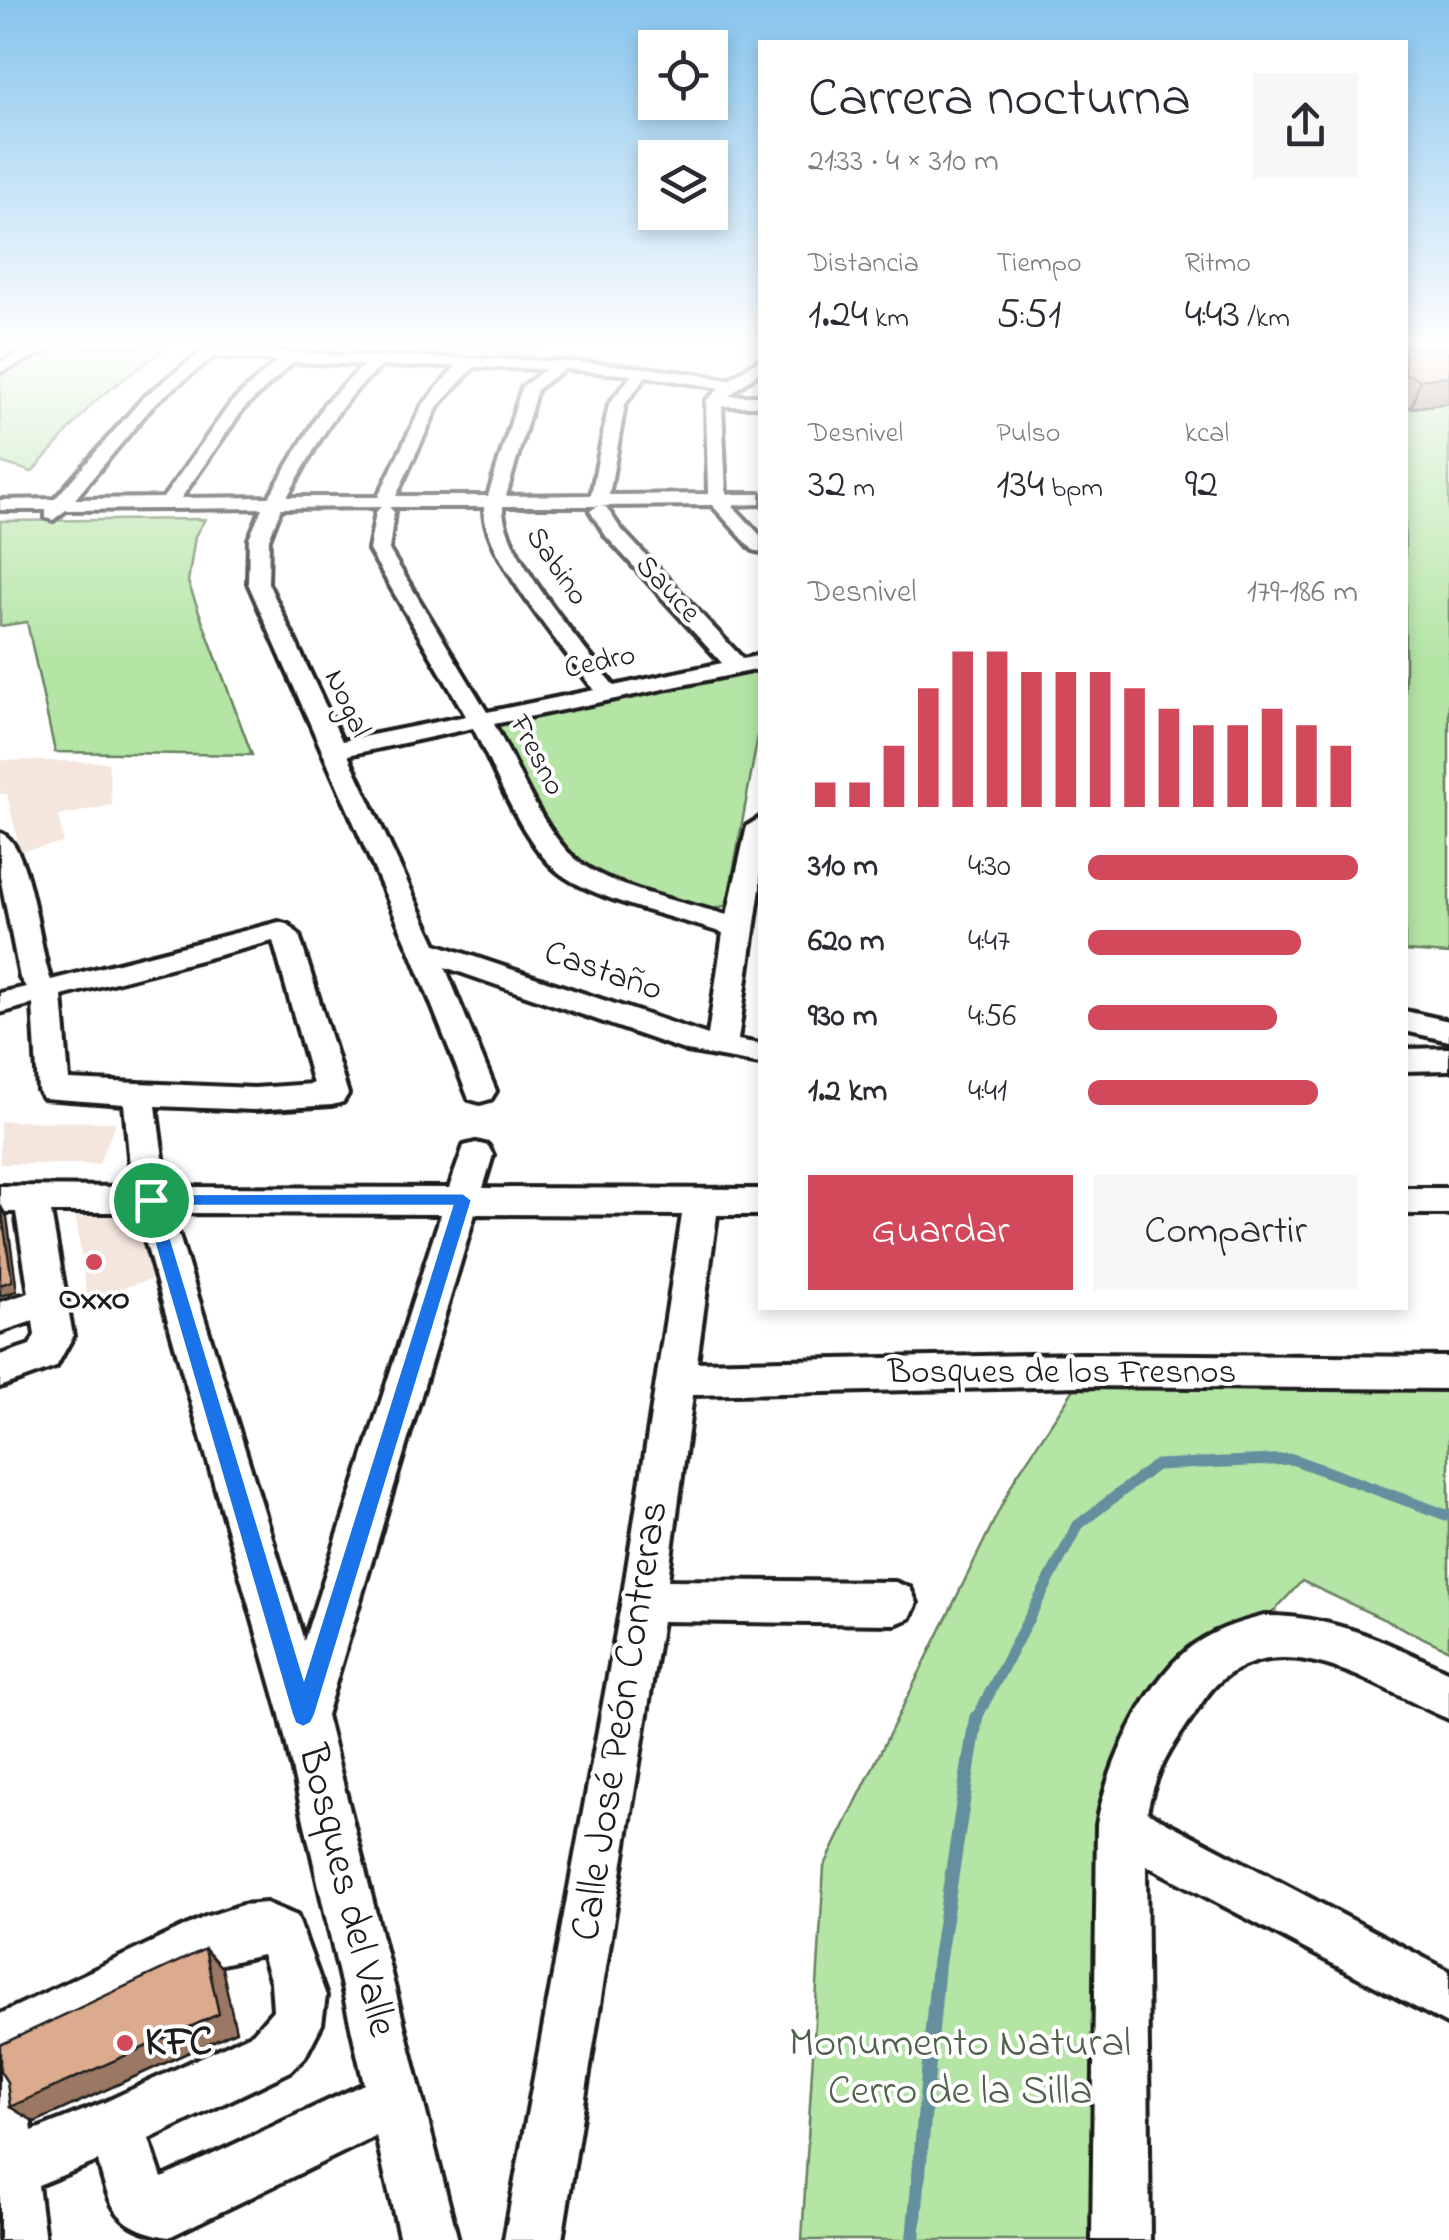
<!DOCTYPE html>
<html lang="es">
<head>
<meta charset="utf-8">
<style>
	body { margin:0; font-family:"Indie Flower",sans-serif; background:#f7f7f7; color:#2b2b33; height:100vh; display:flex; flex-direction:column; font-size:38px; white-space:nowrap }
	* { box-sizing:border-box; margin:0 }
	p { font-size:32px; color:#7c7c81 }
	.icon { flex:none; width:55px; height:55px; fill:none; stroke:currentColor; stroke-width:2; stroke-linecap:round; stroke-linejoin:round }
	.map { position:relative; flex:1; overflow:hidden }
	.drawer { position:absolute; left:758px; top:40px; width:650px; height:1270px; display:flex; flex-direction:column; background:#fff; border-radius:0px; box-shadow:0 5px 15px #0003 }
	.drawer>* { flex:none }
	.controls { position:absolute; left:638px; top:30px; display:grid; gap:20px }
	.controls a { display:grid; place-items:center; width:90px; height:90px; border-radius:0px; background:#fff; box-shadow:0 5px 15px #0003; font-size:50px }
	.pin { position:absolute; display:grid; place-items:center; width:85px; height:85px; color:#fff; margin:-42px; border:5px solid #fff; border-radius:50%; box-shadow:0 2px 10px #0007 }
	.round { display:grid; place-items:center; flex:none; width:105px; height:105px; border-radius:0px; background:#f7f7f7 }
	.overview { display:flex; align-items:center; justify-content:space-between; height:170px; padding:0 50px }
	h1 { font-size:55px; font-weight:600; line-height:75px }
	.figures { display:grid; grid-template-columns:repeat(3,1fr); gap:15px; height:170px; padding:10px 50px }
	.figures div { display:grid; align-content:center }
	.figures b { font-size:42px; font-weight:600 }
	.figures small { font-size:28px; font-weight:400 }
	.figures p { font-size:28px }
	.chart { height:280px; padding:20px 50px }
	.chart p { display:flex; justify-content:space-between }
	.chart svg { width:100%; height:180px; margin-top:10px; stroke:#d1495b; stroke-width:6 }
	.primary-button { display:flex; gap:20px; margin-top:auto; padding:20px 50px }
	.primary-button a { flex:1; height:115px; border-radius:0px; background:#d1495b; color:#fff; font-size:40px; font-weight:600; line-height:115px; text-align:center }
	.primary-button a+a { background:#f7f7f7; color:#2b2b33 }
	ul { padding:0 50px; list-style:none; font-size:32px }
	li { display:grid; grid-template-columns:160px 120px 1fr; align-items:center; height:75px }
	li i { height:25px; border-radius:12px; background:#d1495b }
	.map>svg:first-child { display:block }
	.built { fill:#f4e6dd }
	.green { fill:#b4e5a5; stroke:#688060; stroke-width:2.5 }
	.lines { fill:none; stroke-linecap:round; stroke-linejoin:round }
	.stream-far1 { stroke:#638f9e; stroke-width:11 }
	.stream { stroke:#638f9e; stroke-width:14 }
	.minor-casing { stroke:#1c1c1c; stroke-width:8 }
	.major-casing { stroke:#1c1c1c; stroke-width:8 }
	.minor { fill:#fff; fill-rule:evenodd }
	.major { fill:#fff; fill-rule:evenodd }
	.wall { fill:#bd937a; stroke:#1c1c1c; stroke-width:2.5 }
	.shaded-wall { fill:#9a7863; stroke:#1c1c1c; stroke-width:2.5 }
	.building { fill:#dcab8e; stroke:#1c1c1c; stroke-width:2.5 }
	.route { fill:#1a73e8; stroke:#fff; stroke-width:2.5; fill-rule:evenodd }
	.poi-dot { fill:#d1495b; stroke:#fff; stroke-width:4 }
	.labels { text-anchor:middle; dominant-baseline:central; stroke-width:8; stroke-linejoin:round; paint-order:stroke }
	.far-street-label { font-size:30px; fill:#1c1c1c; stroke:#fff }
	.street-label { font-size:35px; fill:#1c1c1c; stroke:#fff }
	.poi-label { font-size:35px; font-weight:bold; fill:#1c1c1c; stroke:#fff }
	.near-street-label { font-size:42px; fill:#1c1c1c; stroke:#fff }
	.near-poi-label { font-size:42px; font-weight:bold; fill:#1c1c1c; stroke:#fff; text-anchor:start }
	.near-park-label { font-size:42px; fill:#51624c; stroke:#fff }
</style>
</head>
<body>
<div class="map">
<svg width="1449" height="2240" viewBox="0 0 1449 2240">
	<rect width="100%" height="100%" fill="#fff"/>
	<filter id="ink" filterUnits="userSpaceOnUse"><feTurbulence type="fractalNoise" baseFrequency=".01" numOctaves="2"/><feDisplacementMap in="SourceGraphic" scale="20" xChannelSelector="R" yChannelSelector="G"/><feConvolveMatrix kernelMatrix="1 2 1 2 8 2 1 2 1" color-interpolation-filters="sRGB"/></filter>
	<g filter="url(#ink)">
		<g class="built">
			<polygon points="0,760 108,762 112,805 59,816 63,843 20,851 7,794 0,794"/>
			<polygon points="0,1121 116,1122 99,1164 0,1164"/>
			<polygon points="75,1212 138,1212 153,1279 87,1298"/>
		</g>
		<g class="green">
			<polygon points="56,347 167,347 95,401 32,472 0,462 0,370"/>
			<polygon points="444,347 545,347 525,359 425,359"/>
			<polygon points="1405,347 1449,347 1449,954 1405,951"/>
			<polygon points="205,519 195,536 188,582 252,755 55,752 27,622 0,626 0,521"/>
			<path d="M760 667V725L727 905 710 910C666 897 607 889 571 858 543 833 512 765 492 731L500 721Z"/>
			<polygon points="1082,1377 1449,1377 1449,1650 1302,1581 1114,1783 1103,2240 802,2240 824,1867 1015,1478"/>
		</g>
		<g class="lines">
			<polyline class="stream-far1" points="975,1721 1078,1525 1156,1465 1292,1459 1449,1516"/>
			<polyline class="stream" points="913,2240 938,1964 976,1718"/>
			<g class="minor-casing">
				<g id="minor">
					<polygon points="36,347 56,347 0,372 0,362"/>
					<path d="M207 347C256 347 308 355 358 356 487 360 603 357 729 380L760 359V371L729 396H760V406H722L726 494H760V504L732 505 760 535V552L753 550 712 505 600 506 606 507 620 528 743 659 760 655V669L494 724C516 764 541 828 574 858 608 888 683 902 727 915L747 826 760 818V889L738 1040 760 1044V1064L687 1051 445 967 496 1091 491 1099 480 1102 469 1099 410 950 248 583 249 539 262 508 66 510 53 520 46 518V510H0V500L55 499 143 398ZM214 356 277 361 231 403 163 498 75 499 154 404ZM293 362 364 365 325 403 269 497 181 498 243 409ZM382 366H456L422 406 378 497H287C316 447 336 403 382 366ZM474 367 546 369 522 387 488 496H396L438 406ZM564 369 632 375 609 404 591 495 506 496 537 389ZM646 376 720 388 706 401 708 494 609 495 625 404ZM503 506H598L590 511 606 536 722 663 614 686C585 647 500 551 503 506ZM381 507 376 512 369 550 466 716 342 741 268 583 269 539 281 508ZM389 507H484C481 553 565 650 594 690L487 712 389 550 394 512ZM473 728C495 770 520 838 556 870 589 899 679 918 723 933L708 1035 436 944 348 755Z"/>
					<path d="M0 833C31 841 39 951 51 980L279 922 289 925 299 935 348 1094 343 1102 332 1105 254 1110 156 1106 167 1187 449 1188 464 1146 476 1143 488 1146 493 1155 483 1188 760 1189V1215H717L697 1362 1080 1354 1449 1357V1389L1080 1386 693 1395 668 1580 895 1582 910 1588 917 1603 910 1618 895 1624 662 1621 562 2240H504L622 1600 682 1215 475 1214 326 1715 458 2240H400L376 2136 169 2237C117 2228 110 2209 98 2161L38 2185 45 2240H0V2071L19 2080 28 2099 32 2131 103 2103 253 2033 273 2010 271 1982 262 1955 213 1966 0 2069V2014L205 1917 242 1905 266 1903 297 1916 326 1996 322 2024 305 2057 291 2071 149 2139 162 2178 364 2084 280 1715 137 1212H51L73 1336 56 1367 0 1387V1355L30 1345 35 1335 33 1321 0 1332V1302L29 1293 16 1212H0V1186L132 1187 124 1104 43 1098 38 1090 33 1004 0 1013V993L26 987 20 978 0 876ZM273 941 313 1084 254 1088 69 1080 62 996ZM172 1213 441 1214 304 1641Z"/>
					<polygon points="1405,1011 1449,1021 1449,1041 1405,1031"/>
					<polygon points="1449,1048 1449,1070 1405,1071 1405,1049"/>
					<rect x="1405" y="1188" width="44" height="26"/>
					<path d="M1264 1616C1332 1615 1389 1643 1449 1672V1719C1381 1691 1291 1623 1221 1680 1209 1690 1201 1704 1193 1716 1171 1747 1154 1775 1147 1812L1449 1971V2025L1146 1865 1150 2240H1092L1097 1825C1106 1769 1143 1687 1187 1650 1210 1631 1237 1623 1264 1616Z"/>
				</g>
			</g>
			<g class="major-casing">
				<polygon id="major" points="0,347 25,347 0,359"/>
			</g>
			<use href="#minor" class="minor"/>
			<use href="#major" class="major"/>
		</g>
		<polygon class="wall" points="1405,347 1449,354 1449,403 1411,408 1405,405"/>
		<g class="shaded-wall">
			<polygon points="1449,376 1449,403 1411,408 1420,380"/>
			<polygon points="1,1207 7,1217 17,1291 0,1296"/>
			<polygon points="205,1949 222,1968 236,2031 35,2122 10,2107"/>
		</g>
		<g class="building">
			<polygon points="1405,347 1435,347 1449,354 1449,376 1420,380 1405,373"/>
			<polygon points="1,1207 12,1281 0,1285 0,1208"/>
			<polygon points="205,1949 219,2014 10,2107 7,2082 0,2071 0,2045"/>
		</g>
	</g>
	<linearGradient id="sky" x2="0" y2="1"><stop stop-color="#86c4ed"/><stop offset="0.52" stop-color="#fff"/><stop offset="1" stop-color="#fff" stop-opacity="0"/></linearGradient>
	<rect width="1449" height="661" fill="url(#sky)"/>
	<path class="route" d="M463 1193 472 1200 315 1715 311 1723 303 1727 295 1723 292 1715 142 1200 151 1194ZM161 1206H452L304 1678Z"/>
	<g class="poi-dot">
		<circle cx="94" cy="1262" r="10"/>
		<circle cx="125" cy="2043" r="10"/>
	</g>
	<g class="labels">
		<g class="far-street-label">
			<text transform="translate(556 567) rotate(56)">Sabino</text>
			<text transform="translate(667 590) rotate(47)">Sauce</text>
			<text transform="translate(600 663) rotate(-12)">Cedro</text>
			<text transform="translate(346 704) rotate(65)">Nogal</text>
			<text transform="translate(536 756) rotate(62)">Fresno</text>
		</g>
		<g class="street-label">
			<text transform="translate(603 972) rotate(19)">Castaño</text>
			<text x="1062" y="1373">Bosques de los Fresnos</text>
		</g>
		<g class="poi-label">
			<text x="94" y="1299">Oxxo</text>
		</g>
		<g class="near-street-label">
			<text transform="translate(621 1721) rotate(-81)">Calle José Peón Contreras</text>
			<text transform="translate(346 1891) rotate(76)">Bosques del Valle</text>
		</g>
		<g class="near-poi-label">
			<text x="145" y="2043">KFC</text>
		</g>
		<g class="near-park-label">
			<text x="960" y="2044">Monumento Natural<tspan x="960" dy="48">Cerro de la Silla</tspan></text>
		</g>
	</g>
</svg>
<div class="controls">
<a><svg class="icon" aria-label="locate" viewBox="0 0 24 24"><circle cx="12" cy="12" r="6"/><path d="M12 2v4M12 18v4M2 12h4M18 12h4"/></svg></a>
<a><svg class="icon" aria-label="layers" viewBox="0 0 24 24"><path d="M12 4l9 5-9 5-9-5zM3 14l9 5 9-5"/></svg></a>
</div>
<div class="pin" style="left:151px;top:1200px;background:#1e9e55"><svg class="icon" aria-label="arrive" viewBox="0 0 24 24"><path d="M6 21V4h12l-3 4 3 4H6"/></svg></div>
<section class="drawer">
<div class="overview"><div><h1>Carrera nocturna</h1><p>21:33 · 4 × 310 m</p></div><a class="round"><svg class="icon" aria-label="share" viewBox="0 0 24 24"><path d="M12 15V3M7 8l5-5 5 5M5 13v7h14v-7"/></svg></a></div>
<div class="figures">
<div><p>Distancia</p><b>1.24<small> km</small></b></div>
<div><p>Tiempo</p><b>5:51</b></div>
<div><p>Ritmo</p><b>4:43<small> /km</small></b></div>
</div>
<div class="figures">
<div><p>Desnivel</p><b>32<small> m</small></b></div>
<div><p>Pulso</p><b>134<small> bpm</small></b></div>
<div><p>kcal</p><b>92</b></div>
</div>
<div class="chart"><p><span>Desnivel</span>179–186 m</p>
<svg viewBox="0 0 160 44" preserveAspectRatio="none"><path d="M5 44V38M15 44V38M25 44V29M35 44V15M45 44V6M55 44V6M65 44V11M75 44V11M85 44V11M95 44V15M105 44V20M115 44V24M125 44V24M135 44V20M145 44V24M155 44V29"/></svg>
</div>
<ul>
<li><b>310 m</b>4:30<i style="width:100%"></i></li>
<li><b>620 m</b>4:47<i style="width:79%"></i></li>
<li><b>930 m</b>4:56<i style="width:70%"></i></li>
<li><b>1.2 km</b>4:41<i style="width:85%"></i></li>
</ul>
<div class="primary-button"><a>Guardar</a><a>Compartir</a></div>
</section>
</div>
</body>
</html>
